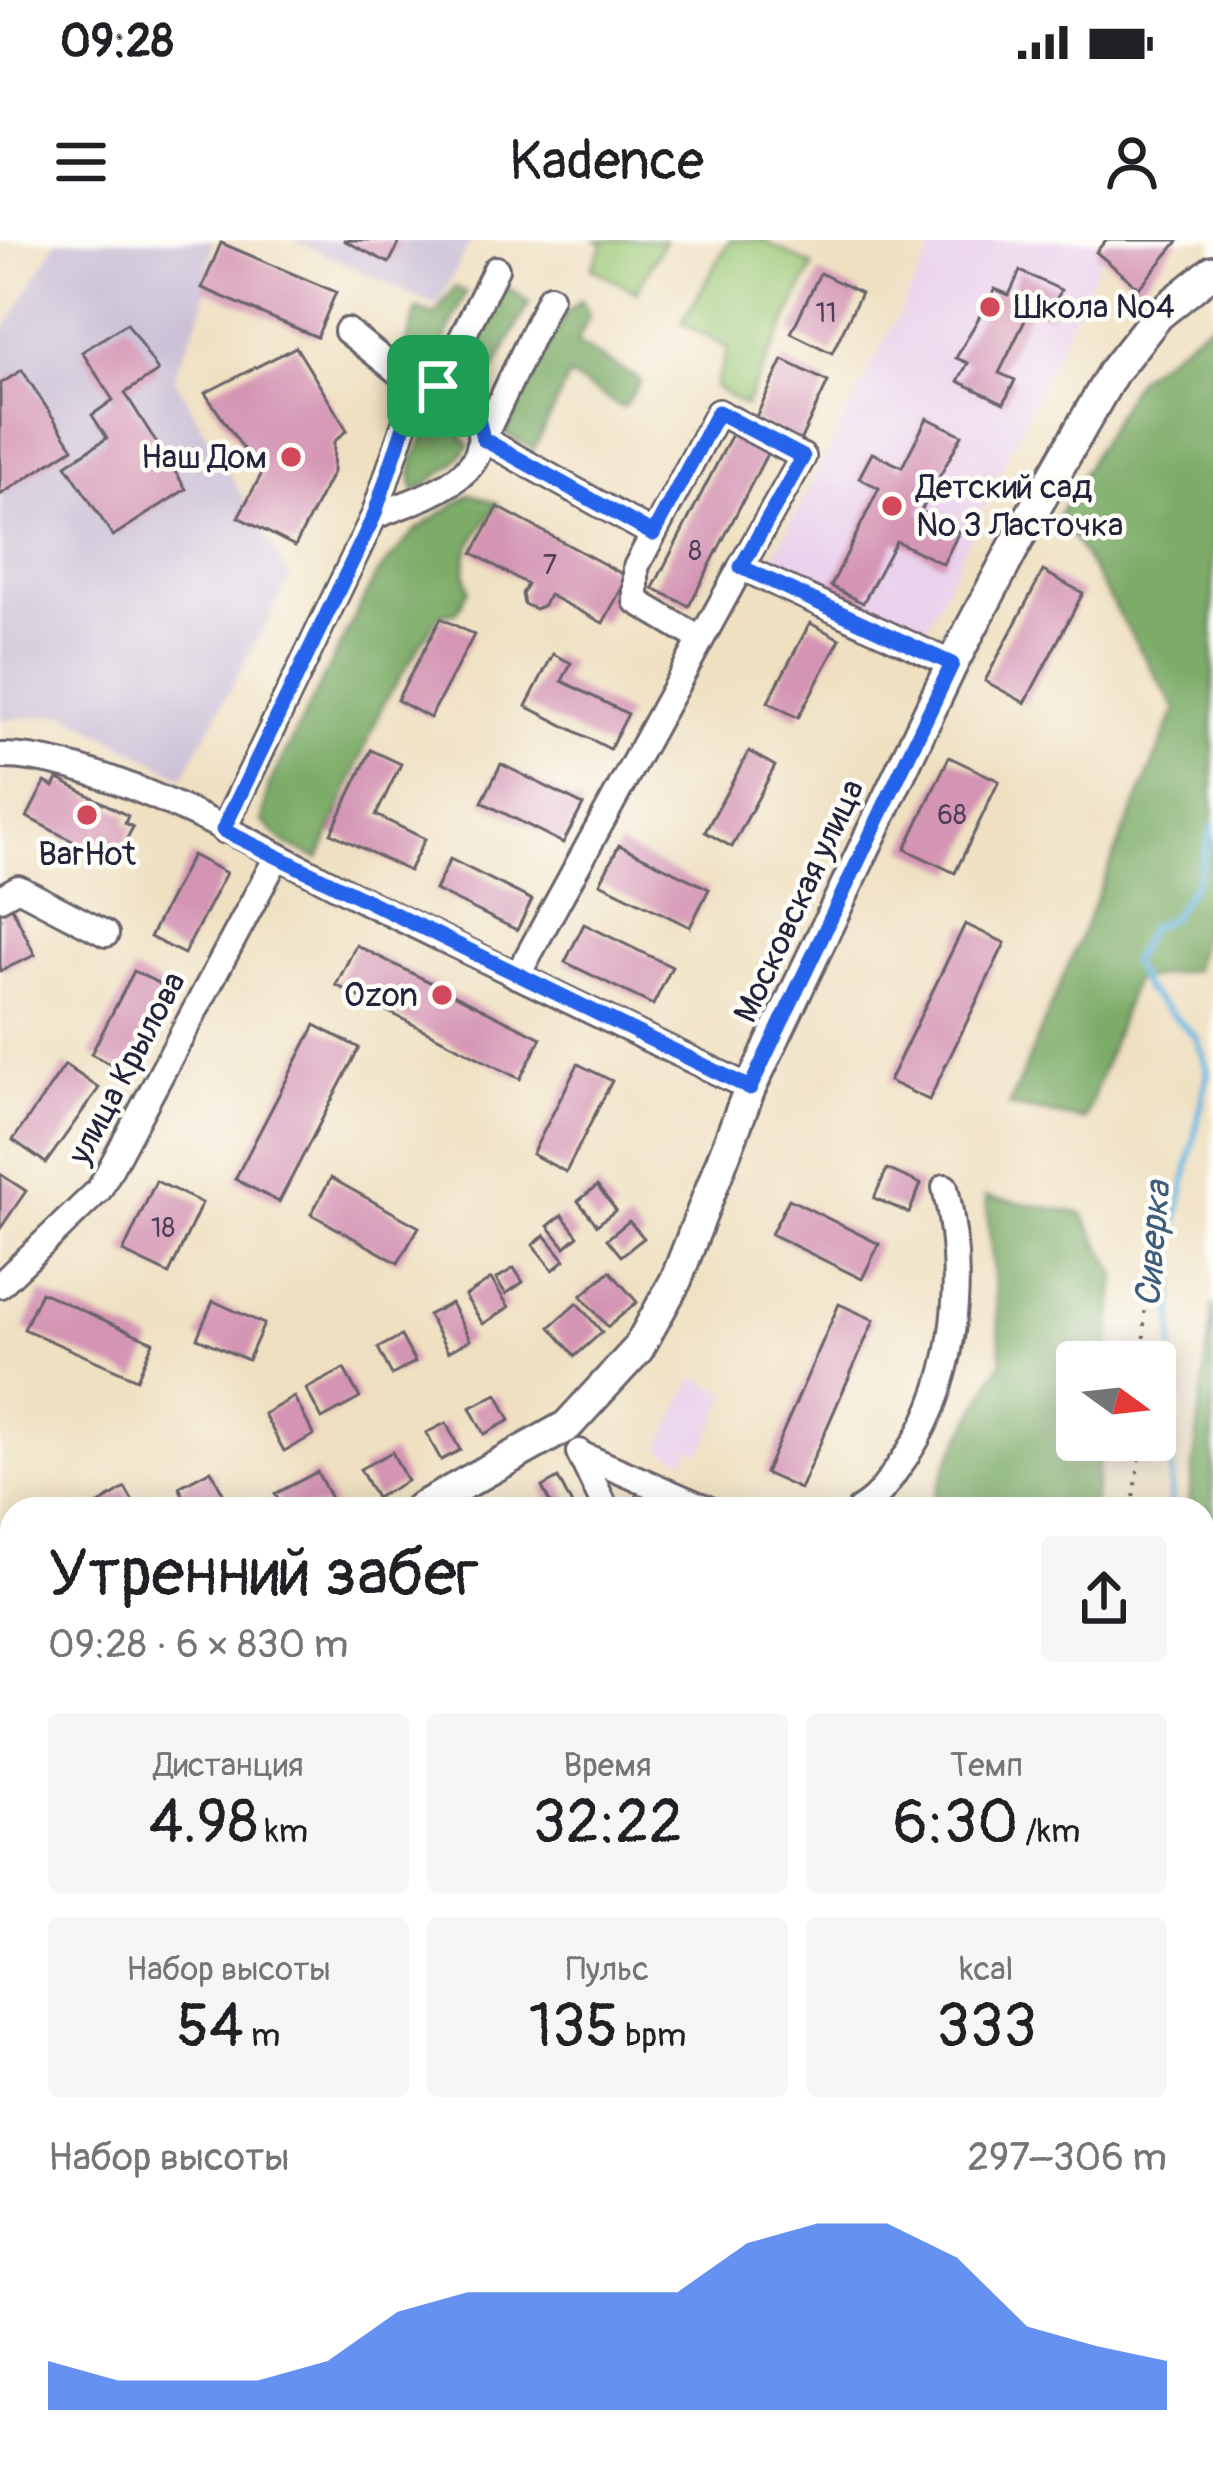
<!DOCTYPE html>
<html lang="ru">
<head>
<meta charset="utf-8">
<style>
	body { margin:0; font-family:Pangolin,sans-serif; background:#f6f6f6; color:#202124; height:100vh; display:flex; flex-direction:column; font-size:45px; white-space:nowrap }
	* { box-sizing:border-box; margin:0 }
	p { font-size:39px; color:#757577 }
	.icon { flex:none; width:66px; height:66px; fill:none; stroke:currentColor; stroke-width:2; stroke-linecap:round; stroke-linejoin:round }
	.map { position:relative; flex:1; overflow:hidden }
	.panel { position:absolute; left:0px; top:1257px; width:1215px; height:975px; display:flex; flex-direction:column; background:#fff; border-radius:36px 36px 0 0; box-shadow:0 6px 30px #0003 }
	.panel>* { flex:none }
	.needle { width:78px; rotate:105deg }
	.fabs { position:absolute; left:1056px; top:1101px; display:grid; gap:24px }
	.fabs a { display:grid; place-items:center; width:120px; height:120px; border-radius:12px; background:#fff; box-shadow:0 6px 30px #0003; font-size:60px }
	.pin { position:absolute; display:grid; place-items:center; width:102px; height:102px; color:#fff; margin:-51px; border-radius:24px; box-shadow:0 6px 18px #0006 }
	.round { display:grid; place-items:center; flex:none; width:126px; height:126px; border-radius:12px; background:#f6f6f6 }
	.head { display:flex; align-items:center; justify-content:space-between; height:204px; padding:0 48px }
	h1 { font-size:66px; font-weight:600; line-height:90px }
	.metrics { display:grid; grid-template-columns:repeat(3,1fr); gap:18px; height:204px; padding:12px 48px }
	.metrics div { display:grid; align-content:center; border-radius:12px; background:#f6f6f6; text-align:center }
	.metrics b { font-size:60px; font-weight:600 }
	.metrics small { font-size:33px; font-weight:400 }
	.metrics p { font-size:33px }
	.chart { height:336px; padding:24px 48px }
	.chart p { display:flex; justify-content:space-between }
	.chart svg { width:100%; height:216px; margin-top:12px; fill:#2563eb; opacity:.7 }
	.status { display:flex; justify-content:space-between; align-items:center; height:84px; padding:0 60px; background:#fff; direction:ltr }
	.status svg { height:33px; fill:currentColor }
	header { display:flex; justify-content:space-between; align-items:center; height:156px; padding:0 48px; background:#fff; font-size:54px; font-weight:600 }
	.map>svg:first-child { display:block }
	.built { fill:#ead1ec }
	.industrial { fill:#cabfd6 }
	.green { fill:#9cc876; stroke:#5f7558; stroke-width:3 }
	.forest { fill:#7dac67; stroke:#506751; stroke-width:3 }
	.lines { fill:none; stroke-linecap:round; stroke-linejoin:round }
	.stream { stroke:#67b6e1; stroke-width:6 }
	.building { fill:#d494b3 }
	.minor-casing { stroke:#6a646a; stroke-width:30 }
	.major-casing { stroke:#6a646a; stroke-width:36 }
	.path { stroke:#6a646a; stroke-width:3; stroke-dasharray:3 9; stroke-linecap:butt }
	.minor { stroke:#fff; stroke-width:24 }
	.major { stroke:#fff; stroke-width:30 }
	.route-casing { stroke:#fff; stroke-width:24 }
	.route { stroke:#2563eb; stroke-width:15 }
	.poi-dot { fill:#d1495b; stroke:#fdfcf7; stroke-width:4.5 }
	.labels { text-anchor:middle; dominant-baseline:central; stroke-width:9; stroke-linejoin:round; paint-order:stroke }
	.number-label { font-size:27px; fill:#4e3e59 }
	.poi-label { font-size:33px; fill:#22223b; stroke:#fdfcf7; text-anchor:start }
	.street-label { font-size:33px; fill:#22223b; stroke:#fdfcf7 }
	.water-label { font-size:36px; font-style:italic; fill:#3e5d7d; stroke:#fdfcf7 }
</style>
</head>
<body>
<div class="status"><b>09:28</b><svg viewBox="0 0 49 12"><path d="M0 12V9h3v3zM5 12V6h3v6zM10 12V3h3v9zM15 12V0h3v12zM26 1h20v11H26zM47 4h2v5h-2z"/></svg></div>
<header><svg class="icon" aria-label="menu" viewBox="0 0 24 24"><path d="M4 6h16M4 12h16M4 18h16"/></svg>Kadence<svg class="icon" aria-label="person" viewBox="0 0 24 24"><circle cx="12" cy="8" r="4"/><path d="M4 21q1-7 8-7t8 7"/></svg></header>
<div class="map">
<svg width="1213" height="2231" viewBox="0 0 1213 2231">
	<rect width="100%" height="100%" fill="#fdfcf7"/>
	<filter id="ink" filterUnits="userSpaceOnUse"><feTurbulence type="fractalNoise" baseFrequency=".00833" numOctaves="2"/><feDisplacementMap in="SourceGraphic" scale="24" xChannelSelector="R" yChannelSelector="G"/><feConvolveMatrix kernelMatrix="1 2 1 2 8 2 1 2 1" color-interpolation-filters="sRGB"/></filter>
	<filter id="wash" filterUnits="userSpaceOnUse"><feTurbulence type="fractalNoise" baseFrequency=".004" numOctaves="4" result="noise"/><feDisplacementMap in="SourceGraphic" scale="48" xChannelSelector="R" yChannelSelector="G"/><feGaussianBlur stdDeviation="2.7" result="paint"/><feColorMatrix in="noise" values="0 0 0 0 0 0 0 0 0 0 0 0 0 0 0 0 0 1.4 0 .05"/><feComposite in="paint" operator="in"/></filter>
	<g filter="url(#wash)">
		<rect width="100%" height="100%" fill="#efe0c1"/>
		<g class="built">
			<polygon points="937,0 1096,0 1107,5 922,398 767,329"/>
			<polygon points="694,1137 729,1154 701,1213 690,1208 685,1220 660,1208"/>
		</g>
		<g class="industrial">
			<polygon points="57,0 212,0 204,64 174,137 290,339 183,537 66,474 0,480 0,98"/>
			<polygon points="294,0 472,0 437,66"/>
		</g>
		<g class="green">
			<polygon points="596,0 665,0 636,52 592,28 603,4"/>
			<polygon points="730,0 762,0 813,26 745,166 715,147 728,108 682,83"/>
		</g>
		<g class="forest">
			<polygon points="506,46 529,63 481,154 462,131"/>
			<polygon points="455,47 466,52 432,128 405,107 417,69 435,75"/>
			<polygon points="582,60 589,76 577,103 641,141 623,168 569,136 534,209 504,193 566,73"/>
			<polygon points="1213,81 1213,646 1194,730 1134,740 1085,880 1009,866 1176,469 1059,275 1137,138"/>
			<path d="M432 187 458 191 469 206 453 225 415 252C405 226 418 208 432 187Z"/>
			<path d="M470 254 498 263C479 296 456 309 469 349L457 372 439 375 382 466 319 619 287 605 262 581 269 545 375 337 415 291Z"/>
			<polygon points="986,957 1082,973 1116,1033 1108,1122 1077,1122 1077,1200 1100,1200 1094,1269 929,1269 948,1222 1002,1121"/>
			<polygon points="1213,1064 1213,1316 1203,1297 1203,1269 1188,1269"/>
			<polygon points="1213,1757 1213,2231 1052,2231 1053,2220 1203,2220 1203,1777"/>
		</g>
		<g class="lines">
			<g class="stream">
				<polyline points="1171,1269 1174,994 1208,832 1197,798 1145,749 1131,722 1149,689 1172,677 1198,637 1213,586"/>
				<polyline points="1203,1662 1213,1669"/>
				<polyline points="1203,2064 1213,2069"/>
				<polyline points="907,2231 909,2220"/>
			</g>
		</g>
		<g id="blocks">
			<g class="building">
				<polygon points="343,0 401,0 389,23"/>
				<polygon points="1106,0 1179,0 1139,48 1096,12"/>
				<polygon points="221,3 336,52 317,97 202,48"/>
				<polygon points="1020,31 1061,50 1049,76 1031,68 999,133 1015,140 1004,163 958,141 968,123 956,118 995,49 1009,55"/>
				<polygon points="820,33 861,53 832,113 791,93"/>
				<polygon points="127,83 158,131 125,153 186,249 113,296 66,225 107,198 92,175 113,160 82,112"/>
				<polygon points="296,107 347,190 334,202 333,232 295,306 238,277 261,235 205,153"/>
				<polygon points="783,120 828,142 799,203 754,181"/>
				<polygon points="22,130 73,208 0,255 0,144"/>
				<polygon points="927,178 962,195 921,271 959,292 943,324 896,301 863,363 831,346 879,248 859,238 872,213 902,227"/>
				<polygon points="732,194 768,212 689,366 653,348"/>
				<polygon points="498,267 628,337 603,383 549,355 544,365 535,369 524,364 522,354 527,344 473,313"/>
				<polygon points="1043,331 1083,353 1025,463 985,441"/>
				<polygon points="441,378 474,395 430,478 397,460"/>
				<polygon points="810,383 840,399 798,478 768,462"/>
				<polygon points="553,414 571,423 562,441 628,474 610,509 526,466"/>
				<polygon points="371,510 401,524 376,575 425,599 409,631 331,593"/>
				<polygon points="749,511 775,526 732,607 705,592"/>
				<polygon points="949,517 999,541 955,633 905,609"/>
				<polygon points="501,524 583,565 563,603 482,562"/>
				<polygon points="58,539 128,576 125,583 133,587 114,623 27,577 45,542 54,547"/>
				<polygon points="619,605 709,649 690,687 600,643"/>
				<polygon points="192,615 226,633 184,714 150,697"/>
				<polygon points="450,619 532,660 517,690 435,650"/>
				<polygon points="12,667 35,715 0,731 0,673"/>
				<polygon points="584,684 672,727 653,765 565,722"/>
				<polygon points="965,684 1005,703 929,860 889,841"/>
				<polygon points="356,705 541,798 520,839 336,745"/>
				<polygon points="134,731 168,748 125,832 91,814"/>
				<polygon points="315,785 359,808 279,962 235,939"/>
				<polygon points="578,824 612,841 566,932 532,914"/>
				<polygon points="65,825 99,848 46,923 13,900"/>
				<polygon points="887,929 921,944 909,973 874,958"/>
				<polygon points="0,934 26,951 0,989"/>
				<polygon points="331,938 419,987 398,1023 311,974"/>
				<polygon points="156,941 202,963 169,1034 123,1012"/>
				<polygon points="597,946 616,970 597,985 578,961"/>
				<polygon points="789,959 879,1004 862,1039 771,994"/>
				<polygon points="562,975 578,996 565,1007 548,986"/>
				<polygon points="629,981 644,998 621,1016 607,999"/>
				<polygon points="545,995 565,1020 553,1030 533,1005"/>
				<polygon points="514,1028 523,1042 506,1054 496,1039"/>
				<polygon points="610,1031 637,1062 608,1087 581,1056"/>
				<polygon points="491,1039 509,1067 483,1084 465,1056"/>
				<polygon points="41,1052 153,1102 137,1139 24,1089"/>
				<polygon points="213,1061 264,1084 248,1120 197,1098"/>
				<polygon points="451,1063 470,1100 448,1112 428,1075"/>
				<polygon points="577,1063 602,1092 575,1116 550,1087"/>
				<polygon points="839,1064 874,1080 800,1249 765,1233"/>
				<polygon points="401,1096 415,1122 392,1135 378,1108"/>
				<polygon points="344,1129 360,1158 322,1179 306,1149"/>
				<polygon points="497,1154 510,1180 484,1194 470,1168"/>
				<polygon points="294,1157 314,1195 284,1211 264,1174"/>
				<polygon points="446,1183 460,1210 441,1220 426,1193"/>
				<polygon points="392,1212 407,1241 376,1258 360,1229"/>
				<polygon points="211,1230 231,1269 190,1269 179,1247"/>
				<polygon points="317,1232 335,1266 283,1269 275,1254"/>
				<polygon points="558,1238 574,1269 553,1269 542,1247"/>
				<polygon points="125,1248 137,1269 91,1269"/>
				<polygon points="640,1250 674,1269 630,1269"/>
				<polygon points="12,1317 12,1351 6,1355 0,1343 4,1336 0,1324"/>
				<polygon points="12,1606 12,1663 7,1666 0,1655 0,1613"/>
				<polygon points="7,2063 12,2072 12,2092 0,2099 0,2066"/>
				<polygon points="30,2220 53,2220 59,2231 36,2231"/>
				<polygon points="80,2220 95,2220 101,2231 75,2231 72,2225"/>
				<polygon points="117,2220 150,2220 156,2231 123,2231"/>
				<polygon points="352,2220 360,2220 367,2231 333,2231"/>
				<polygon points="371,2220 398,2220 400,2224 388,2231 378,2231"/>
			</g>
		</g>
	</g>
	<g filter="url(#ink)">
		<use href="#blocks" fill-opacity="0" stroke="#6a646a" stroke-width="3"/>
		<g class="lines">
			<g class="minor-casing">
				<g id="minor">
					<polyline points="550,57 483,199 653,294"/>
					<polyline points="347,91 417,147"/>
					<polyline points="438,146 496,29"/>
					<polyline points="700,399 636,361 636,327 718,172 803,217 741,327"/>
					<path d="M0 516C104 514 275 616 371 664 497 726 624 787 750 848"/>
					<path d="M223 590 374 276C440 252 522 226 456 146L417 147 374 276"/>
					<polyline points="0,658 18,648 106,694"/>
					<polyline points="517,736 741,327 952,424"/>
					<polyline points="0,1045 99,950 277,617"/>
					<polyline points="579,1212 606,1269"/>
					<polyline points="580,1214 708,1269"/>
					<path d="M860 1269C877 1259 886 1245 897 1229 957 1150 967 1041 945 947"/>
					<polyline points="0,1497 12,1491"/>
					<polyline points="307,2220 308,2231"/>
					<polyline points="257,2231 277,2220"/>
					<polyline points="690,2231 697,2220"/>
				</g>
			</g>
			<g class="major-casing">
				<g id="major">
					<polyline points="419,1269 567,1186 638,1109 676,1040 750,848 952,424 1026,284 1113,132 1158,75 1213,31"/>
					<polyline points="0,1864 12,1857"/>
				</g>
			</g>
			<g class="path">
				<polyline points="1144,1122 1145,1059"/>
				<polyline points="1132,1269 1142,1200"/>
				<polyline points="1203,1744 1213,1734"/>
				<polyline points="1204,1744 1213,1751"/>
				<polyline points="954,2231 959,2220"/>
			</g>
			<use href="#minor" class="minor"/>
			<use href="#major" class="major"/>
		</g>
	</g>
	<g class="lines" filter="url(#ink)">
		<g class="route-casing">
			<polygon id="route" points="438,146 456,146 476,170 483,199 653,294 718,172 803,217 741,327 952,424 750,848 223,590 374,276 417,147"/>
		</g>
		<use href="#route" class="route"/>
	</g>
	<g class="poi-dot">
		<circle cx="990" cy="67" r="12"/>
		<circle cx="291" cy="217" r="12"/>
		<circle cx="892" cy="266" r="12"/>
		<circle cx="87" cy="575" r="12"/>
		<circle cx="442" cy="755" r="12"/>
	</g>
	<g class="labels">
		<g class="number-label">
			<text x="826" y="73">11</text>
			<text x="695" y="311">8</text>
			<text x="550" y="325">7</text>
			<text x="952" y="575">68</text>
			<text x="163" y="988">18</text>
		</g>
		<g class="poi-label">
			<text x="1014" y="67">Школа №4</text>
			<text x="267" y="217" text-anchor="end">Наш Дом</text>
			<text x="916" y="247">Детский сад<tspan x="916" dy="38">№ 3 Ласточка</tspan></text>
			<text x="87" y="614" text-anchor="middle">BarHot</text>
			<text x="418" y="755" text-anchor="end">Ozon</text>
		</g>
		<g class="street-label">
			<text transform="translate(799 661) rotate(-65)">Московская улица</text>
			<text transform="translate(127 828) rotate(-62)">улица Крылова</text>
		</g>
		<g class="water-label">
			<text transform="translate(1153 1004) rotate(-85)">Сиверка</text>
		</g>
	</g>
</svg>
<div class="fabs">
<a><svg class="needle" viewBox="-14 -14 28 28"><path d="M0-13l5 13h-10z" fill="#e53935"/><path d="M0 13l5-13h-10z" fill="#757577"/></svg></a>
</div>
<div class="pin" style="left:438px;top:146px;background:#1e9e55"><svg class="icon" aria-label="arrive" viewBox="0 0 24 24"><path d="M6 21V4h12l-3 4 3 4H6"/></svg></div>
<section class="panel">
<div class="head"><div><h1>Утренний забег</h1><p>09:28 · 6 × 830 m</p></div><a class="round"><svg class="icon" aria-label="share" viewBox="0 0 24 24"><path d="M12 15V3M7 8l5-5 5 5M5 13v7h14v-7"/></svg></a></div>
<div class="metrics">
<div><p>Дистанция</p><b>4.98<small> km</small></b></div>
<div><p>Время</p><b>32:22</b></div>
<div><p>Темп</p><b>6:30<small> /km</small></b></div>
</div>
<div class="metrics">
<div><p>Набор высоты</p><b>54<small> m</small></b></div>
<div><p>Пульс</p><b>135<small> bpm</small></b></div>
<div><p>kcal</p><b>333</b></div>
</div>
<div class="chart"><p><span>Набор высоты</span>297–306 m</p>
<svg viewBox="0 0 160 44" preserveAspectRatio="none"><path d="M0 44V34L10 38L20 38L30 38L40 34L50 24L60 20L70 20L80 20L90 20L100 10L110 6L120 6L130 13L140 27L150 31L160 34V44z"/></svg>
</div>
</section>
</div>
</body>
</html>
